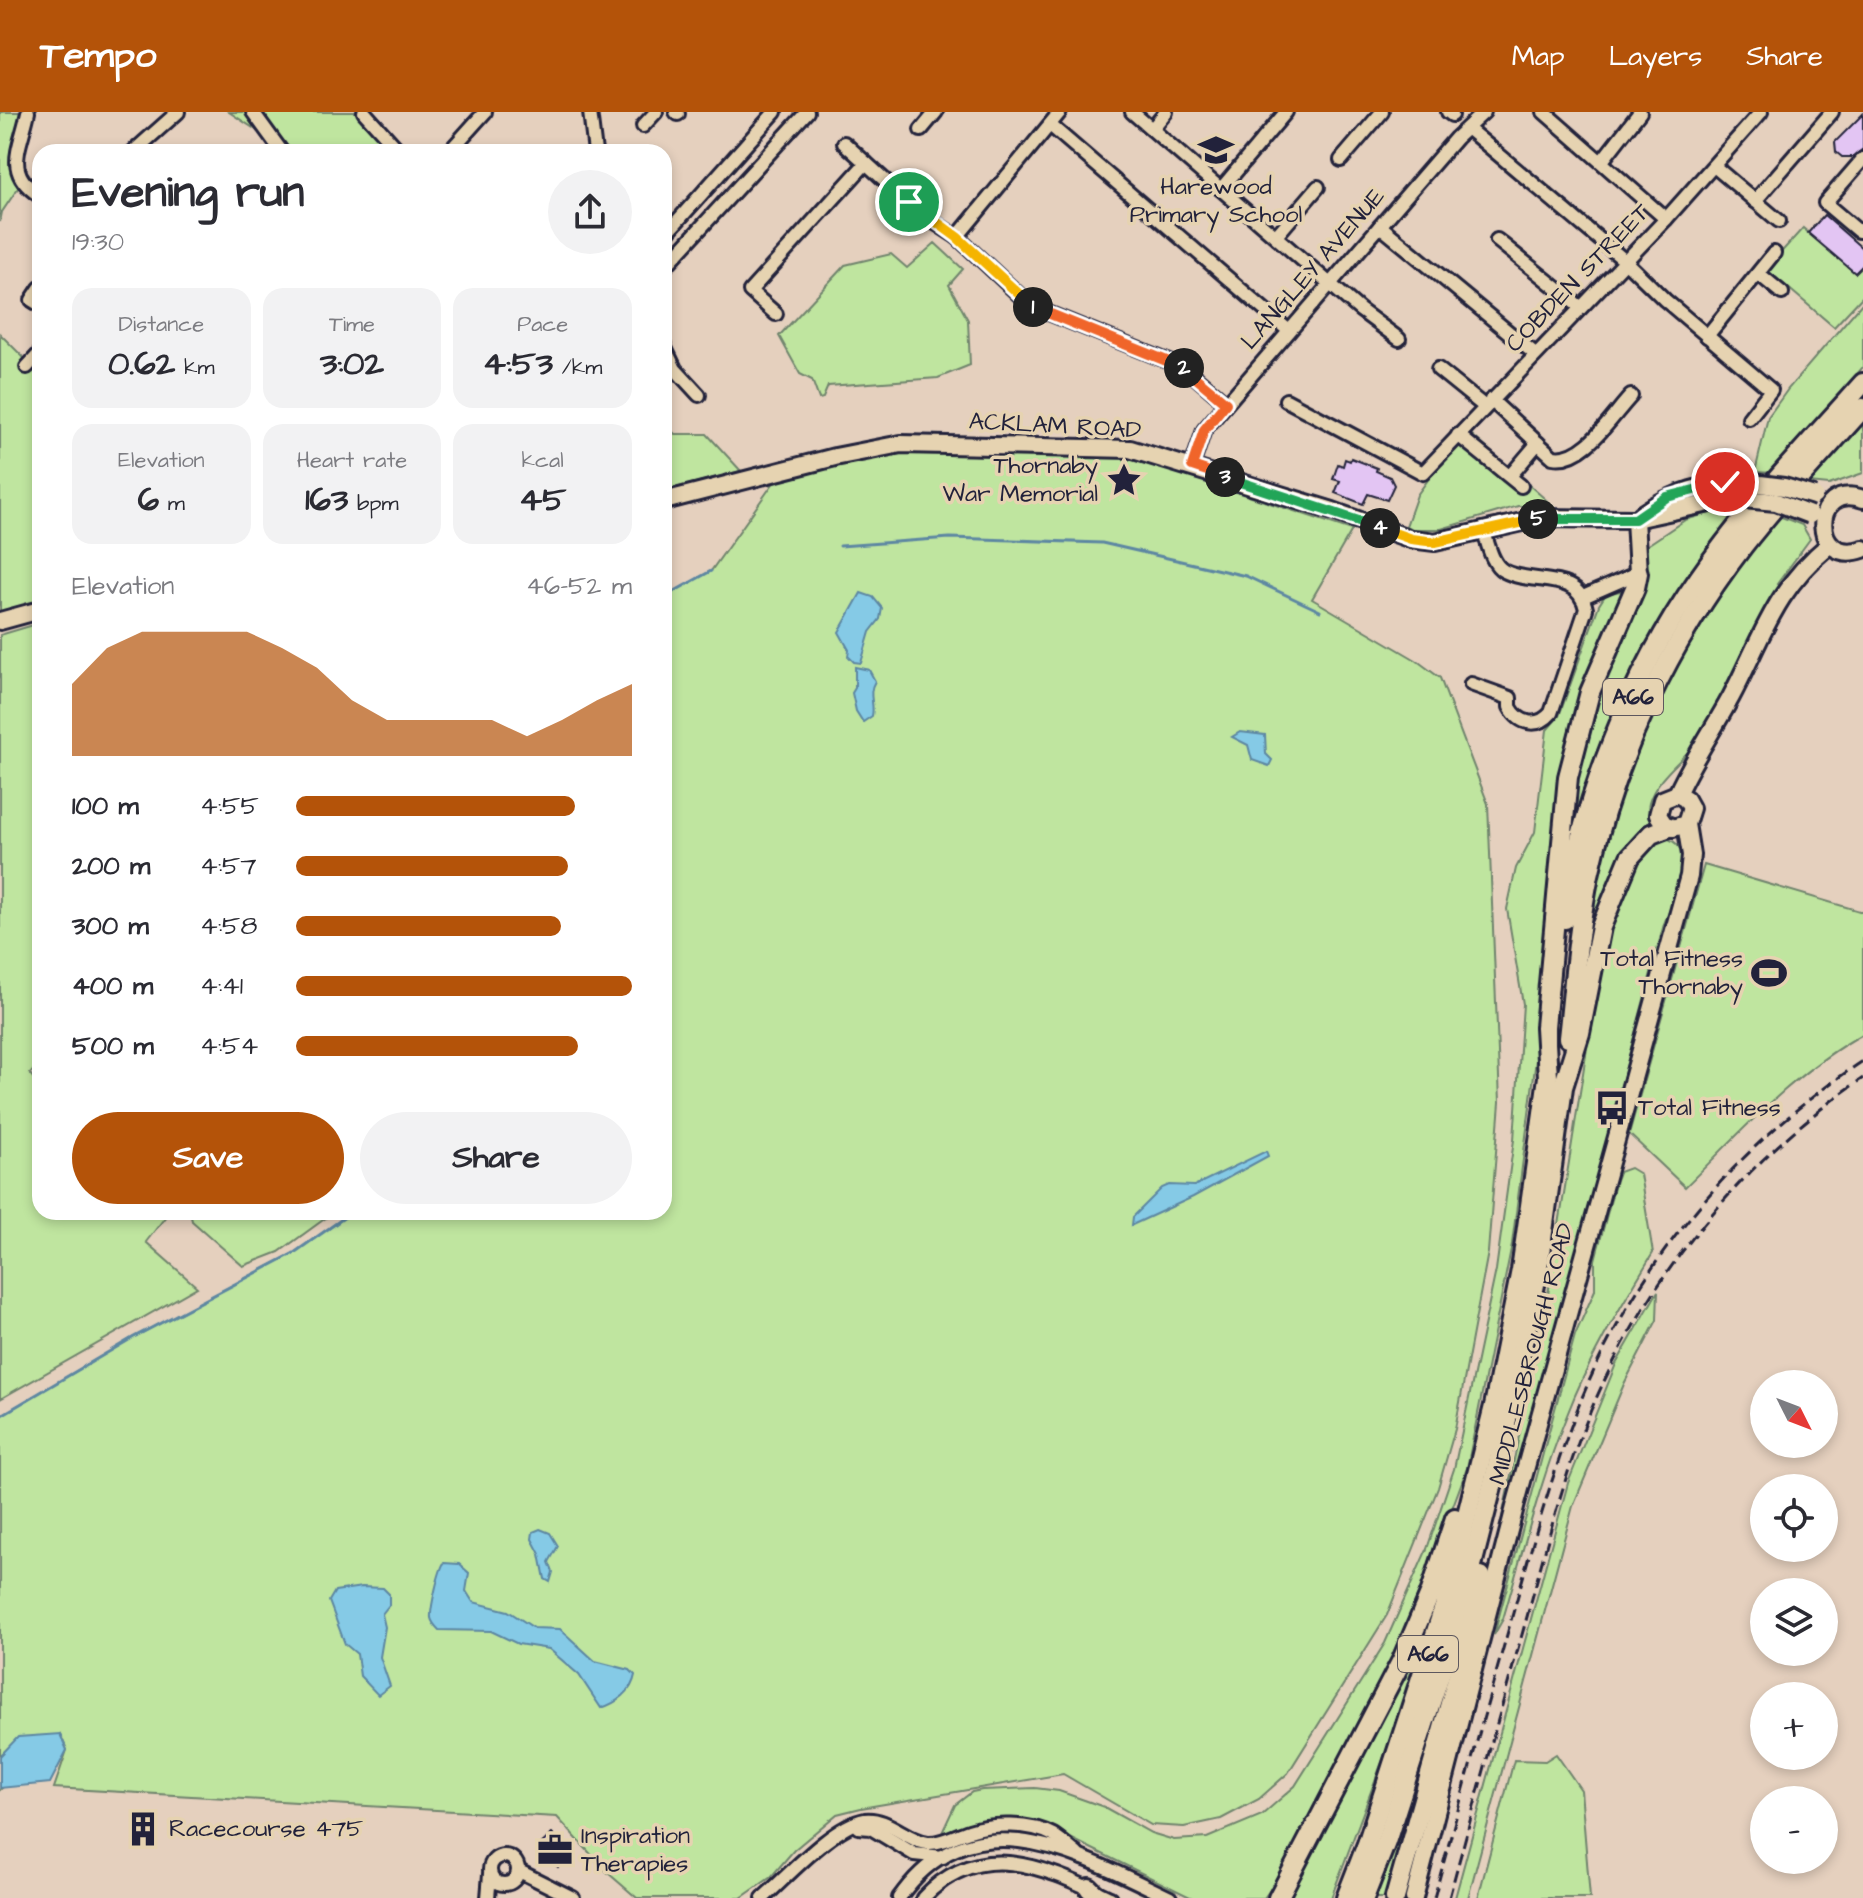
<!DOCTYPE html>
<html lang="en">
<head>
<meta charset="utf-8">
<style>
	body { margin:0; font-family:"Architects Daughter",sans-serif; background:#f2f2f3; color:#2b2b33; height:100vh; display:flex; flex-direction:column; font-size:30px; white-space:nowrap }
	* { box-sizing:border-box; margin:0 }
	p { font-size:26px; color:#7c7c81 }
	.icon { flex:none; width:44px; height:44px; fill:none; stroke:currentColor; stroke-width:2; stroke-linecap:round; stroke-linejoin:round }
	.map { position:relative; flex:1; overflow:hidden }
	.panel { position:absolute; left:32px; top:32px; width:640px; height:1076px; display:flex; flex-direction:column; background:#fff; border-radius:24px; box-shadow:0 4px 12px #0003 }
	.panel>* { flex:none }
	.needle { width:52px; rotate:132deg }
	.controls { position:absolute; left:1750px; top:1258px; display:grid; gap:16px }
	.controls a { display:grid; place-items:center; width:88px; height:88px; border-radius:50%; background:#fff; box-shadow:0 4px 12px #0003; font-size:40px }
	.pin { position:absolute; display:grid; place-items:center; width:68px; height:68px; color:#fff; margin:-34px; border:4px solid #fff; border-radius:50%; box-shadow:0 2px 8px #0007 }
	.km { position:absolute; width:40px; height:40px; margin:-20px; border-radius:50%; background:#222; color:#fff; font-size:22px; line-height:40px; text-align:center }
	.round { display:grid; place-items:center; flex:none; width:84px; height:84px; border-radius:42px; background:#f2f2f3 }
	.headline { display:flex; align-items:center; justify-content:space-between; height:136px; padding:0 40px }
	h1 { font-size:44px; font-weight:700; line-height:60px }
	.stats { display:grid; grid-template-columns:repeat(3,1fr); gap:12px; height:136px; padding:8px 40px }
	.stats div { display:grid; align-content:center; border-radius:20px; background:#f2f2f3; text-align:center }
	.stats b { font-size:34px; font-weight:700 }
	.stats small { font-size:22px; font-weight:400 }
	.stats p { font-size:22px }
	.chart { height:224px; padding:16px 40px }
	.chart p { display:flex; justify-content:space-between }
	.chart svg { width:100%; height:144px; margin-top:8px; fill:#b45309; opacity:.7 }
	.cta { display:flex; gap:16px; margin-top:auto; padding:16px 40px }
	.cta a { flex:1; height:92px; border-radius:48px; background:#b45309; color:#fff; font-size:32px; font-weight:700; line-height:92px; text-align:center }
	.cta a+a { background:#f2f2f3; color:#2b2b33 }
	ul { padding:0 40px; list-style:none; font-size:26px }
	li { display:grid; grid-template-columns:128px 96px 1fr; align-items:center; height:60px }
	li i { height:20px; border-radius:10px; background:#b45309 }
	header { display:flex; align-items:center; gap:48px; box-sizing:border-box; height:112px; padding:0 40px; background:#b45309; color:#fff }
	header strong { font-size:38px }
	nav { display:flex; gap:44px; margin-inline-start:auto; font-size:28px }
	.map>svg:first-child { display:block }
	.green { fill:#bfe59f; stroke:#70846d; stroke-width:2 }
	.water { fill:#85cae6; stroke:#5d87a2; stroke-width:2 }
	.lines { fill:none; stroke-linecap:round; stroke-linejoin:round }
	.stream { stroke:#5d87a2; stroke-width:3 }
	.building { fill:#e3c5f3; stroke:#22223b; stroke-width:2 }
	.minor-casing { stroke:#22223b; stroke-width:18 }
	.major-casing { stroke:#22223b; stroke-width:22 }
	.highway-casing { stroke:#22223b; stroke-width:24 }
	.minor { stroke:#e6d3b1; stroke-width:12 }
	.major { stroke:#e6d3b1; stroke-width:16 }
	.highway { stroke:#e6d3b1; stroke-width:18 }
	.rail { stroke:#22223b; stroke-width:3; stroke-dasharray:12 6; stroke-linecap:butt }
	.major-bridge-casing { stroke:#22223b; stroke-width:22; stroke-linecap:butt }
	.major-bridge { stroke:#e6d3b1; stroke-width:16 }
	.split-1-casing { stroke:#fff; stroke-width:16 }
	.split-2-casing { stroke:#fff; stroke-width:16 }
	.split-3-casing { stroke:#fff; stroke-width:16 }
	.split-4-casing { stroke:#fff; stroke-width:16 }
	.split-5-casing { stroke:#fff; stroke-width:16 }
	.split-6-casing { stroke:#fff; stroke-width:16 }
	.split-1 { stroke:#f5b400; stroke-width:10 }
	.split-2 { stroke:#f0652b; stroke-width:10 }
	.split-3 { stroke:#f0652b; stroke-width:10 }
	.split-4 { stroke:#22a559; stroke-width:10 }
	.split-5 { stroke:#f5b400; stroke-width:10 }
	.split-6 { stroke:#22a559; stroke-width:10 }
	.labels { text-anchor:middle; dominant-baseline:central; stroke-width:7; stroke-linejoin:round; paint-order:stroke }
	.shield { fill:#e6d3b1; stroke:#5d575e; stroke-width:2 }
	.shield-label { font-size:22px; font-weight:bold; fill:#22223b }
	.poi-label { font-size:24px; fill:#22223b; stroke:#e6d3b1; text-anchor:start }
	.street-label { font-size:24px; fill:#22223b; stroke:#e6d3b1 }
</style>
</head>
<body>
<header>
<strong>Tempo</strong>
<nav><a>Map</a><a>Layers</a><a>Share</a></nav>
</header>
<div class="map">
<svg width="1863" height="1786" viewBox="0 0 1863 1786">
	<rect width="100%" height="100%" fill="#e5d0be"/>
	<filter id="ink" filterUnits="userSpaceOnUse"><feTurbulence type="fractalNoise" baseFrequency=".0125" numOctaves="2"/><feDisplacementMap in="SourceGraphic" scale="16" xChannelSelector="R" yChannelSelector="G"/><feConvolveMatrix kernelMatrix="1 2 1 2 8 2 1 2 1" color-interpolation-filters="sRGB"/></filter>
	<g filter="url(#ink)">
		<g class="green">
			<polygon points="0,0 28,0 16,58 18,76 2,100 0,110"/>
			<polygon points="229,0 365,0 401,40 278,40 267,25"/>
			<polygon points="1803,116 1855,161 1863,153 1863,184 1834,215 1766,157"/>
			<polygon points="935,131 963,157 949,173 968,208 970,253 938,266 828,274 823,286 819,287 812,268 800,262 779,224 845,153 891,142 907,156"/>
			<polygon points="1863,190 1863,255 1774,361 1755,360 1768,305 1788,277"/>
			<polygon points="0,222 36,258 40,255 40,490 0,501"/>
			<polygon points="1863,310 1863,361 1829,373 1809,371"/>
			<polygon points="664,312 675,322 707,322 741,359 664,379"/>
			<polygon points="1465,317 1552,393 1518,394 1441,417 1405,417 1417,383"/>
			<polygon points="903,339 1132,346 1352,418 1312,487 1416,548 1440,566 1488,692 1500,990 1488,1140 1455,1317 1438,1376 1387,1503 1288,1661 1259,1687 1221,1707 1184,1715 1151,1713 1063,1662 861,1696 837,1702 794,1738 771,1765 741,1786 637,1786 608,1761 557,1705 54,1676 67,1638 60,1622 0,1678 0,1304 134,1225 294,1141 352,1100 664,1100 664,485 711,459 777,366 831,351"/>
			<path d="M1723 397 1739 401 1568 753C1571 701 1576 651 1591 602 1608 546 1642 493 1646 434L1685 408Z"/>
			<path d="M1779 404 1802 413 1810 427 1777 472 1781 475C1755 526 1731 581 1698 628 1683 649 1657 664 1649 691 1647 699 1649 707 1653 715L1589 846 1584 844C1588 818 1590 791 1595 766 1624 630 1691 510 1779 404Z"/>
			<polygon points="1630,477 1582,594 1512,1132 1467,1356 1403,1529 1272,1775 1264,1786 1192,1786 1062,1722 1022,1709 997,1707 940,1725 955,1693 972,1680 982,1678 1035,1676 1059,1679 1104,1695 1151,1721 1174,1728 1207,1726 1262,1703 1295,1674 1385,1531 1427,1437 1454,1357 1496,1158 1514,1028 1523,892 1507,797 1516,756 1535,720 1547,618 1559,604 1599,493 1606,482"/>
			<polygon points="40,511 40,951 30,962 40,974 40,1100 169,1100 146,1130 197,1175 0,1287 0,523"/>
			<path d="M1666 726C1701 737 1673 788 1664 812L1551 1238 1501 1410 1546 1195 1600 854 1620 785 1645 737 1650 732Z"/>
			<path d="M1704 753 1863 800V922C1795 959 1740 1021 1685 1075L1629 1022Z"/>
			<path d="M1630 1056 1640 1062 1653 1141C1621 1194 1589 1246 1567 1303 1540 1369 1523 1439 1503 1507L1494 1523 1575 1223 1595 1178V1148L1616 1068 1619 1060Z"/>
			<polygon points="190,1100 334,1100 279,1140 243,1154 192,1109"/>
			<polygon points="1658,1179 1657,1208 1624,1272 1573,1394 1468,1786 1455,1786 1568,1371 1616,1252"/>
			<polygon points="1439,1482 1406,1586 1331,1786 1283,1786"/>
			<polygon points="1438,1598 1441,1600 1387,1786 1369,1786"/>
			<polygon points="1556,1642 1581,1678 1590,1786 1478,1786 1514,1648 1545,1649"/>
		</g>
		<g class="water">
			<polygon points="861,481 873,485 882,496 880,507 870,520 861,551 854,550 848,544 849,538 839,520"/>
			<path d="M855 555 869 558 875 569C867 582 875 591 872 604L863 610 856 599 852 581 855 576Z"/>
			<polygon points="1240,620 1265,623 1266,642 1272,648 1269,654 1252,648 1248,633 1232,625"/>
			<polygon points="1266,1039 1268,1044 1193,1085 1132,1113 1133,1105 1162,1076 1169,1073 1194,1074"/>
			<polygon points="540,1417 550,1421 558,1434 549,1450 553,1460 550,1470 545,1467 540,1442 532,1427 533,1420"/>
			<path d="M444 1451 459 1452 469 1461 466 1479 473 1490 508 1499 534 1516 560 1517 595 1549 630 1558 635 1563C632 1580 617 1591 601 1596L579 1563 549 1537 518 1532 491 1519 439 1518C435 1514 432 1511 431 1506 430 1497 439 1458 444 1451Z"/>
			<polygon points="362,1475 383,1476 389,1482 389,1493 382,1502 385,1515 380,1545 390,1574 378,1583 360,1564 357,1542 345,1532 329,1489 335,1479"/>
			<polygon points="60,1622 67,1638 50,1671 0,1676 0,1644 18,1625"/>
		</g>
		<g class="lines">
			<g class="stream">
				<polyline points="840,434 950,426 1102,431 1246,464 1320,499"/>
				<polyline points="664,485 711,459"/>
				<polyline points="0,1304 134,1225 294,1141 352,1100"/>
			</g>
		</g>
		<g class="building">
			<polygon points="1863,2 1863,37 1853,45 1842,45 1836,40 1835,30"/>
			<polygon points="1824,103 1863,137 1863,153 1855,161 1808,121"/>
			<polygon points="1351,346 1377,356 1376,359 1390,365 1394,373 1387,388 1368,382 1363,392 1335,381 1340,369 1333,367 1338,352 1343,354 1345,347 1350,349"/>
			<polygon points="552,1722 571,1743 558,1755 539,1734"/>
		</g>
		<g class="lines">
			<g class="minor-casing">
				<g id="minor">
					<path d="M28 0C20 38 3 60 40 84"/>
					<polyline points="253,0 282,40"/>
					<polyline points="364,0 400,40"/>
					<polyline points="590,0 595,40"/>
					<polyline points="676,0 678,2"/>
					<polyline points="1132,0 1360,198 1399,227"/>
					<polyline points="1448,0 1452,3"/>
					<polyline points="1544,0 1666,107"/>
					<polyline points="1050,13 1289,219"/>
					<polyline points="643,14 656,0"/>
					<polyline points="1467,16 1624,148 1665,188 1771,278 1749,306"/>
					<polyline points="1152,17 1166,0"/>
					<polyline points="921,18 936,0"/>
					<polyline points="844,31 923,103 957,125 1031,194 1185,256 1226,291"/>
					<polyline points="133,40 178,0"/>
					<polyline points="449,40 485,0"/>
					<polyline points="1863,47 1825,91 1858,119 1863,119"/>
					<polyline points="1341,48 1382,0"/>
					<polyline points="1602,49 1640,0"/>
					<polyline points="1714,54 1779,109"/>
					<polyline points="1221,77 1286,0"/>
					<polyline points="1755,89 1832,0"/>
					<polyline points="1380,114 1535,242"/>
					<polyline points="664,124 775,0"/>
					<polyline points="1276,124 1318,75"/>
					<polyline points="957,125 1060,0"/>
					<polyline points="1497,128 1580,195"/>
					<polyline points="664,156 807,0"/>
					<polyline points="1759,162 1782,181"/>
					<polyline points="40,176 32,188 40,193"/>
					<polyline points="776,202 750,179 866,51"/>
					<polyline points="1707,224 1774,141"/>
					<polyline points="664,234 675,257 699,283"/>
					<polyline points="27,255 40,241"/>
					<polyline points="1438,257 1485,295"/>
					<polyline points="1286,288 1423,361 1666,107 1761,0"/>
					<path d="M1491 288 1553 345C1584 351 1611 305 1631 284"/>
					<polyline points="1458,323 1521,374"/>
					<polyline points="1192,354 1204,318 1456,26 1484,0"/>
					<polyline points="1510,364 1538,331"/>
					<polyline points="1583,485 1638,461"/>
					<path d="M1471 572 1510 586V595C1520 613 1538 616 1551 601L1586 497C1578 458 1533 474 1504 459 1492 453 1488 432 1484 420"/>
					<polyline points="858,1715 871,1716 914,1742 943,1745"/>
					<circle cx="504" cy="1758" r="14"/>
					<polyline points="519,1759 573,1786"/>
					<polyline points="488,1786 490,1762"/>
					<path d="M763 1786C788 1764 833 1714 865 1708 887 1705 907 1729 928 1731 941 1732 956 1723 969 1719 992 1711 1031 1711 1053 1723 1061 1728 1069 1736 1077 1742"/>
					<path d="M899 1786C973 1680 1082 1744 1170 1786"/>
					<path d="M923 1786C981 1724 1045 1756 1110 1786"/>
				</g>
			</g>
			<g class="major-casing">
				<g id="major">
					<path d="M1863 387C1810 368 1810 456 1863 437"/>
					<polyline points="664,389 835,345 901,332 1130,337 1333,399 1411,427 1435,430 1540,406 1635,407 1733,386"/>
					<path d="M1642 402C1674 380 1706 371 1744 370"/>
					<polyline points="1635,407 1638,461"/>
					<polyline points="0,509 40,498"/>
					<path d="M1677 682C1692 649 1713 618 1731 585 1763 524 1774 478 1830 432"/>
					<polyline points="1414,1786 1516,1391 1689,764 1691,743 1686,712 1691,696 1686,687 1677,682 1662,688 1658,703 1664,712 1673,716 1686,712"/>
				</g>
			</g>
			<g class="highway-casing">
				<g id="highway">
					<path d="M1565 807C1579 692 1633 560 1699 466 1747 396 1807 334 1863 271"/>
					<path d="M1568 926C1574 872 1578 816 1589 763 1614 645 1670 529 1743 434 1780 386 1823 341 1863 296"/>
					<polyline points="1089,1776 1099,1786"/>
					<polyline points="1278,1786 1402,1548 1430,1482 1455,1406"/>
					<polyline points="1346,1786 1367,1732 1444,1495 1494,1294 1521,1158 1548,965 1545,915 1568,665 1590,580 1635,476 1638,461"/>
					<polyline points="1364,1786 1386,1730 1461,1497 1498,1351 1537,1163 1563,975 1580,921 1601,815 1630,745 1651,722 1669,715"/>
					<polyline points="1395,1786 1468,1528 1481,1464"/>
				</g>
			</g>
			<use href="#minor" class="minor"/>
			<use href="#major" class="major"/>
			<use href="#highway" class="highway"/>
			<g class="rail">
				<path d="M1434 1786C1459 1694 1484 1603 1510 1512 1531 1436 1552 1361 1581 1288 1638 1150 1739 1030 1863 949"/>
				<path d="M1449 1786C1474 1694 1499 1603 1525 1512 1545 1440 1562 1367 1591 1298 1649 1163 1742 1049 1863 966"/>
			</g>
			<g class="major-bridge-casing">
				<g id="major-bridge">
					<polyline points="1744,370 1784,375 1814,384"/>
					<polyline points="1733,386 1776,390 1810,403"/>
				</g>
			</g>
			<use href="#major-bridge" class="major-bridge"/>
		</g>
	</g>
	<g class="lines" filter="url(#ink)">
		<g class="split-1-casing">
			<polyline id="split-1" points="909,90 957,125 1033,195"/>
		</g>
		<g class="split-2-casing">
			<polyline id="split-2" points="1033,195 1184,256"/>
		</g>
		<g class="split-3-casing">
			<polyline id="split-3" points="1184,256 1226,291 1204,318 1192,354 1225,365"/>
		</g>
		<g class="split-4-casing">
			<polyline id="split-4" points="1225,365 1380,416"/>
		</g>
		<g class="split-5-casing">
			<polyline id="split-5" points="1380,416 1411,427 1435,430 1538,407"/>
		</g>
		<g class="split-6-casing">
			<polyline id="split-6" points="1538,407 1635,407 1667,385 1725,370"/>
		</g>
		<use href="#split-1" class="split-1"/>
		<use href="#split-2" class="split-2"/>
		<use href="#split-3" class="split-3"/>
		<use href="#split-4" class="split-4"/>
		<use href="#split-5" class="split-5"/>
		<use href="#split-6" class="split-6"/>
	</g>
	<defs>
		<g id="school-bare" transform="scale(2.76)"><path d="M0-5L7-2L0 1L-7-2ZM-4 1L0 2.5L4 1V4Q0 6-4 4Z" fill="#22223b" stroke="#e6d3b1" stroke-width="2.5" paint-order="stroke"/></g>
		<g id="sight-bare" transform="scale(2.76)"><path d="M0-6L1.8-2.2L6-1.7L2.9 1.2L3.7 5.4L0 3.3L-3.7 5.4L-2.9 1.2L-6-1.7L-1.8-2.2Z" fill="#22223b" stroke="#e6d3b1" stroke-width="2.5" paint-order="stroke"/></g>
		<g id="stadium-bare" transform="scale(2.76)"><path d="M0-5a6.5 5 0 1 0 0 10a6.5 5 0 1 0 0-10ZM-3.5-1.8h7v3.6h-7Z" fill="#22223b" stroke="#e6d3b1" stroke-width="2.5" paint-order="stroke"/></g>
		<g id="bus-bare" transform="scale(2.76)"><path d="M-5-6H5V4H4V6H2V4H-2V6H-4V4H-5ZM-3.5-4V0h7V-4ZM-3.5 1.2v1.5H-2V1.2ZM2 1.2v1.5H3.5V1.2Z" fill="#22223b" stroke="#e6d3b1" stroke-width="2.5" paint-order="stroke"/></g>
		<g id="building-bare" transform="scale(2.76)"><path d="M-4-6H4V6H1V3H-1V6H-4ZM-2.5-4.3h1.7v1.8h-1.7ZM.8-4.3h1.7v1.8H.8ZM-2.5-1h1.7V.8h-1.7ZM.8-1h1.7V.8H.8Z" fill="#22223b" stroke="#e6d3b1" stroke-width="2.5" paint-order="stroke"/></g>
		<g id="office-bare" transform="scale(2.76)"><path d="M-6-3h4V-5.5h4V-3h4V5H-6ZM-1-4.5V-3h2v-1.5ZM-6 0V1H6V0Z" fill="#22223b" stroke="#e6d3b1" stroke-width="2.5" paint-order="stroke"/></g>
	</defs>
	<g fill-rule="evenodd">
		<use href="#school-bare" x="1216" y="38"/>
		<use href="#sight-bare" x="1124" y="368"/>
		<use href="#stadium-bare" x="1769" y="861"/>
		<use href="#bus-bare" x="1612" y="996"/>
		<use href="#building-bare" x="143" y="1717"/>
		<use href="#office-bare" x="555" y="1738"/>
	</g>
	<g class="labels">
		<g class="shield">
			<rect x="1603" y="567" width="60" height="36" rx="6"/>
			<rect x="1398" y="1524" width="60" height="36" rx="6"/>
		</g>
		<g class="shield-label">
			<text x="1633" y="585">A66</text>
			<text x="1428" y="1542">A66</text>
		</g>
		<g class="poi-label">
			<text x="1216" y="75" text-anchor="middle">Harewood<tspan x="1216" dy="28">Primary School</tspan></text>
			<text x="1098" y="354" text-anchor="end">Thornaby<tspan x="1098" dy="28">War Memorial</tspan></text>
			<text x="1743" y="847" text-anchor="end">Total Fitness<tspan x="1743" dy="28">Thornaby</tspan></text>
			<text x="1638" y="996">Total Fitness</text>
			<text x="169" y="1717">Racecourse 475</text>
			<text x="581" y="1724">Inspiration<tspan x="581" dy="28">Therapies</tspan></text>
		</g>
		<g class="street-label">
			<text transform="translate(1313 157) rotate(-49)">LANGLEY AVENUE</text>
			<text transform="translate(1578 166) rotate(-46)">COBDEN STREET</text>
			<text transform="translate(1055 314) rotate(3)">ACKLAM ROAD</text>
			<text transform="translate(1532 1242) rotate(-75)">MIDDLESBROUGH ROAD</text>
		</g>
	</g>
</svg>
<div class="controls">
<a><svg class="needle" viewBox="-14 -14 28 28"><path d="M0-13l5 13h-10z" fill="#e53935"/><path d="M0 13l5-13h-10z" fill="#7c7c81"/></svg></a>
<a><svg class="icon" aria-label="locate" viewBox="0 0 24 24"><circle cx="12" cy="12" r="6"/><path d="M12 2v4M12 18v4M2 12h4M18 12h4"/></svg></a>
<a><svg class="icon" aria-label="layers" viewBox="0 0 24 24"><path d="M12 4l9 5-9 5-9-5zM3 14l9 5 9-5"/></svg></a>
<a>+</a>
<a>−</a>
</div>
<div class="pin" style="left:909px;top:90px;background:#1e9e55"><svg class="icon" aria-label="arrive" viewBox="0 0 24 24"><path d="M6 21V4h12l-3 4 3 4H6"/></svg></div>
<div class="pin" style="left:1725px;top:370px;background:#d93025"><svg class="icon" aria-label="check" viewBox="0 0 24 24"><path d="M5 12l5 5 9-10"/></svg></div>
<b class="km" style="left:1033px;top:195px">1</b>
<b class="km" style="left:1184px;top:256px">2</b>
<b class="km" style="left:1225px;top:365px">3</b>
<b class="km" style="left:1380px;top:416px">4</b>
<b class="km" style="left:1538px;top:407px">5</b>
<section class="panel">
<div class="headline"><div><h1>Evening run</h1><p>19:30</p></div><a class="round"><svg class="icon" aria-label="share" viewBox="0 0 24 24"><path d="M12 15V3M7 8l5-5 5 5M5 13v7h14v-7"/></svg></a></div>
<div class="stats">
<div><p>Distance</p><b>0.62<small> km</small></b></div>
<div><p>Time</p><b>3:02</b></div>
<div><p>Pace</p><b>4:53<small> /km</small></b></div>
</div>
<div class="stats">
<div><p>Elevation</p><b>6<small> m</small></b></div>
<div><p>Heart rate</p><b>163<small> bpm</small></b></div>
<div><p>kcal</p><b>45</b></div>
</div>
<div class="chart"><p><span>Elevation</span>46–52 m</p>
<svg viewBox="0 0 160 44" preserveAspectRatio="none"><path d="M0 44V22L10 11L20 6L30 6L40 6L50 6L60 11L70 17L80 27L90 33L100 33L110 33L120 33L130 38L140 33L150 27L160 22V44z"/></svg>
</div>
<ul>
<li><b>100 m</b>4:55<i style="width:83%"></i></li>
<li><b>200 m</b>4:57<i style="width:81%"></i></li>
<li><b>300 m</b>4:58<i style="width:79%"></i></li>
<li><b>400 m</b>4:41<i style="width:100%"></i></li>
<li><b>500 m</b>4:54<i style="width:84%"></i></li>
</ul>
<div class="cta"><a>Save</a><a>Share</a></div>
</section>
</div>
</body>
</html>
